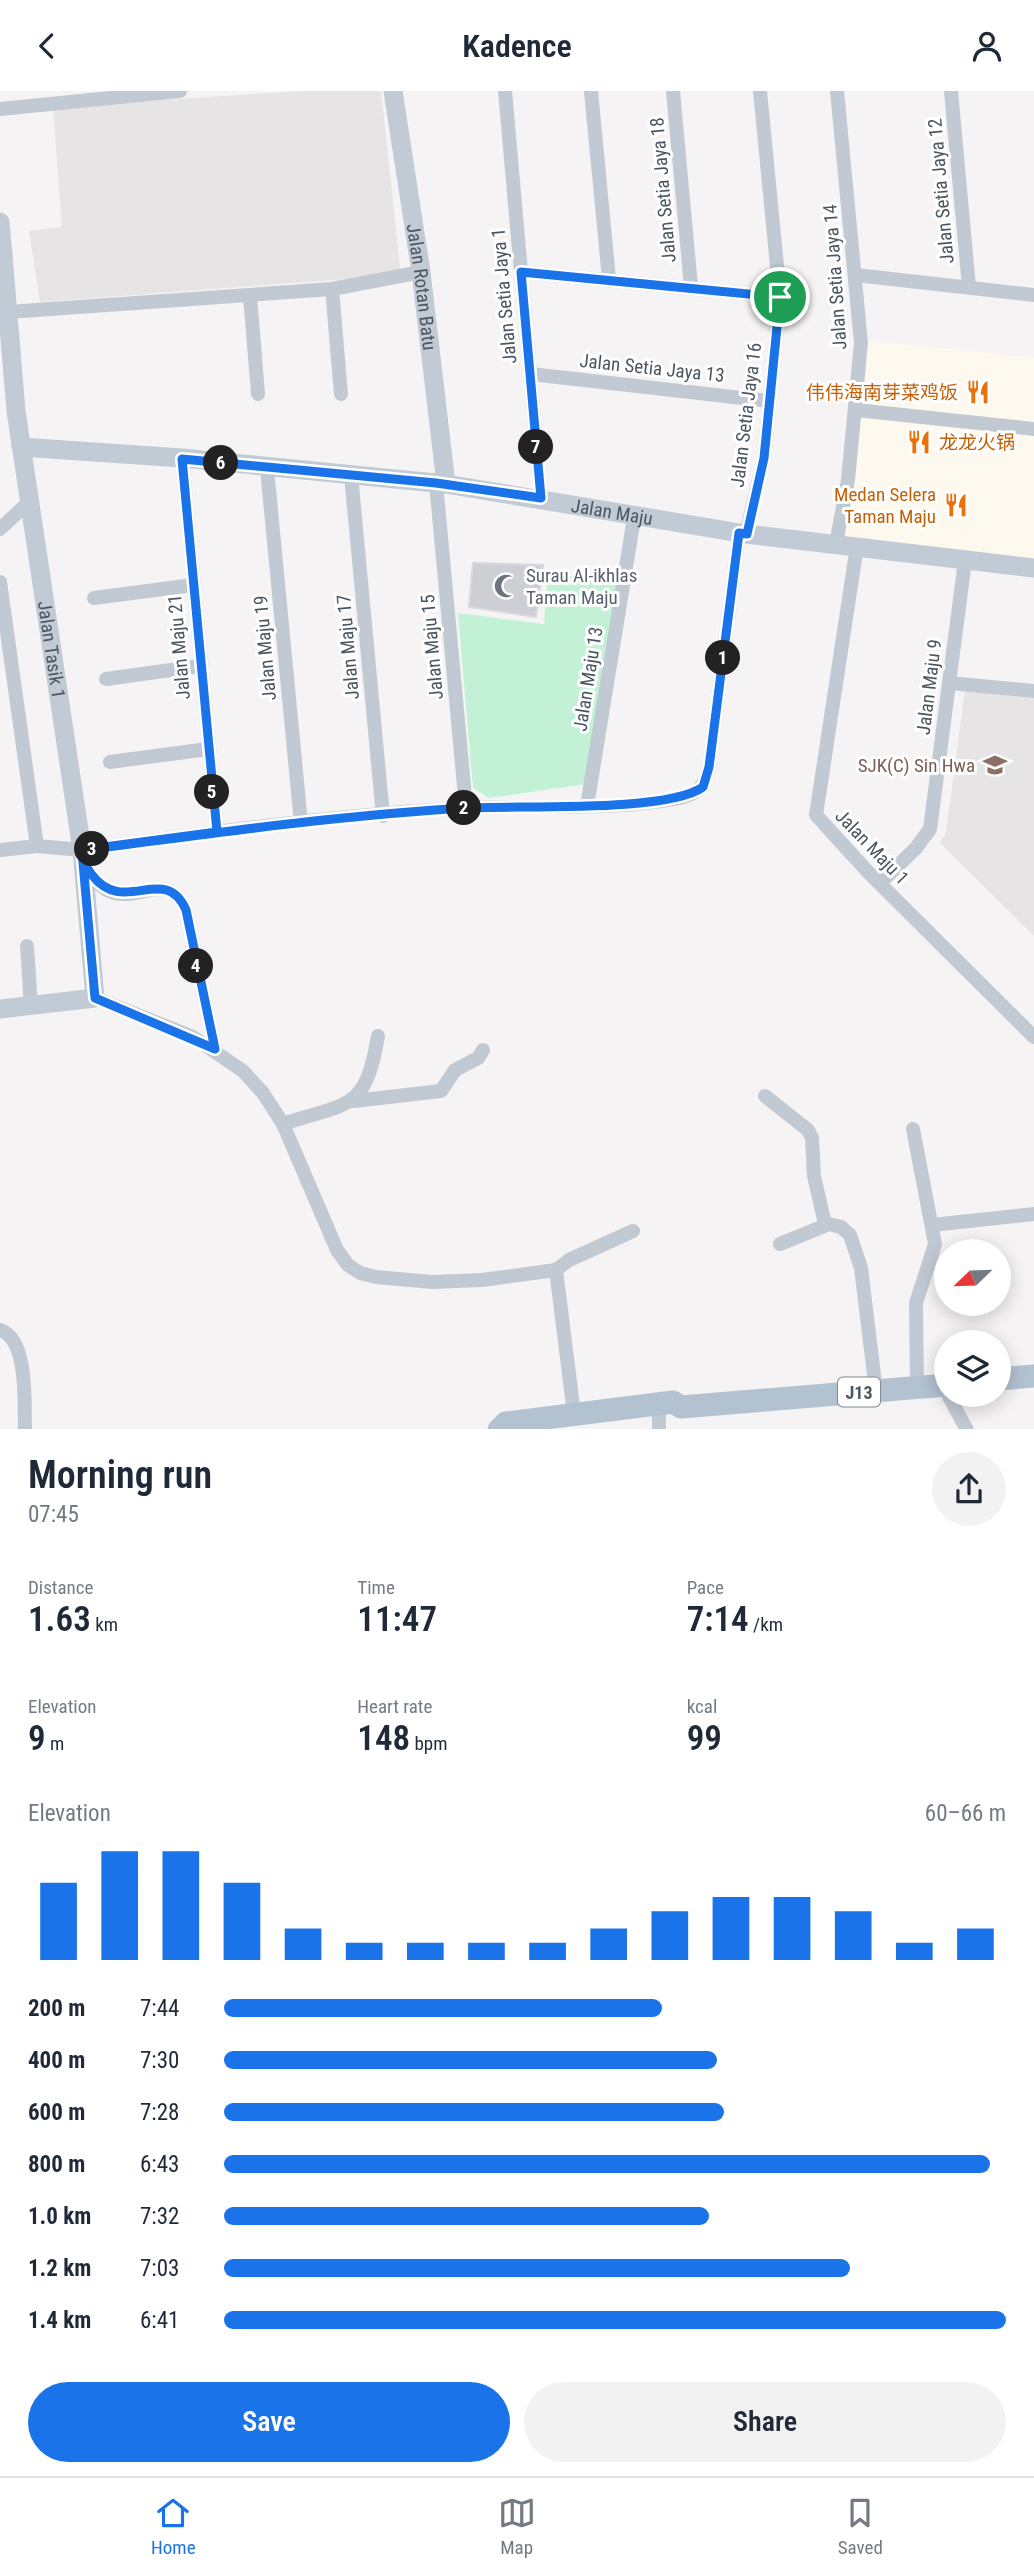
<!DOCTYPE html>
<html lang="en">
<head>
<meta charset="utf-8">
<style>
	body { margin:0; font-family:"Roboto Condensed","Noto Sans SC",sans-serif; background:#f2f2f3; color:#1f2937; height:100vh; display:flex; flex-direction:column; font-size:26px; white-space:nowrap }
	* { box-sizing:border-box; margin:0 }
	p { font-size:23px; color:#747a83 }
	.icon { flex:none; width:38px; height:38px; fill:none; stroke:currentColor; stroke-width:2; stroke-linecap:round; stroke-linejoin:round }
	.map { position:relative; height:1338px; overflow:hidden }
	.side { display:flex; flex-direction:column; background:#fff; flex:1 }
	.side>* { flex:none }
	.needle { width:46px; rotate:247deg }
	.controls { position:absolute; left:934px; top:1148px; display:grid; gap:14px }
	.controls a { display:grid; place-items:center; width:77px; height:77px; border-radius:50%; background:#fff; box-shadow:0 4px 18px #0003; font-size:35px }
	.pin { position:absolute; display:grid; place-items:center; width:60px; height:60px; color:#fff; margin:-30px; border:4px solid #fff; border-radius:50%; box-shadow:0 2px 7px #0007 }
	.km { position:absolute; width:35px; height:35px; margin:-18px; border-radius:50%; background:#222; color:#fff; font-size:19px; line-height:35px; text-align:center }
	.round { display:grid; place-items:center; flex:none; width:74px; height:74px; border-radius:37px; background:#f2f2f3 }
	.head { display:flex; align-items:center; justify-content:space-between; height:119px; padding:0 28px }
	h1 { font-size:38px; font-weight:600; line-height:52px }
	.stats { display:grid; grid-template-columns:repeat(3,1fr); gap:10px; height:119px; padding:7px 28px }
	.stats div { display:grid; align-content:center }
	.stats b { font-size:35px; font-weight:600 }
	.stats small { font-size:19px; font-weight:400 }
	.stats p { font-size:19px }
	.chart { height:196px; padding:14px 28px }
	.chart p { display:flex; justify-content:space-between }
	.chart svg { width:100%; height:126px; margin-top:7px; stroke:#1a73e8; stroke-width:6 }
	.primary-button { display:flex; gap:14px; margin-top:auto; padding:14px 28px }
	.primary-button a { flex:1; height:80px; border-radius:42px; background:#1a73e8; color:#fff; font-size:28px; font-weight:600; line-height:80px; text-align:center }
	.primary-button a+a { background:#f2f2f3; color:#1f2937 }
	ul { padding:0 28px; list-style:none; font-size:23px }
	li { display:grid; grid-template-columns:112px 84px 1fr; align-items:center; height:52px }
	li i { height:18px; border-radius:9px; background:#1a73e8 }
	header { display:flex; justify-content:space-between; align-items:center; height:91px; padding:0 28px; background:#fff; font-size:32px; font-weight:600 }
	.tabs { display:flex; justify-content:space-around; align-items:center; height:98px; border-top:2px solid #e0e1e3; background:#fff; font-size:19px; color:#747a83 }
	.tabs a { display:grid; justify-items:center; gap:4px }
	.tabs .active { color:#1a73e8 }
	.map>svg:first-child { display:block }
	.commercial { fill:#fdf9ef }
	.education { fill:#e6e4e5 }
	.green { fill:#c3f1d5 }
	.building { fill:#cdcfd5; stroke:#d7d9de; stroke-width:2 }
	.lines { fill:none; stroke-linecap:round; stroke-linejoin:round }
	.street { stroke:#c1cad2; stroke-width:14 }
	.secondary { stroke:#c1cbd6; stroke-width:19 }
	.primary { stroke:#b3c2d1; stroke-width:23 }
	.route-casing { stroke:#fff; stroke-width:14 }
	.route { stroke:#1a73e8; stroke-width:9 }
	.labels { text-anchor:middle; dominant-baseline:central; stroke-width:6; stroke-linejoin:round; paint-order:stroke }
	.shield { fill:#fff; stroke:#808990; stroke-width:2 }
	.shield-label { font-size:18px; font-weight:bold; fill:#4a5661 }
	.street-label { font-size:19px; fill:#4a5661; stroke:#fff }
	.food-label { font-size:19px; fill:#c56008; stroke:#fff; text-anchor:end }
	.worship-label { font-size:19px; fill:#5b616d; stroke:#fff; text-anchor:start }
	.education-label { font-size:19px; fill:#785e54; stroke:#fff; text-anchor:end }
</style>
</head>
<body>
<header><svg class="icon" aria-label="back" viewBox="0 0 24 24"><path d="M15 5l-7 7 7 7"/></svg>Kadence<svg class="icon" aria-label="person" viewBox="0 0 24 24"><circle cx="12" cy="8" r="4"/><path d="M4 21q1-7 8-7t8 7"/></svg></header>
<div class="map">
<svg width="1034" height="1339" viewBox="0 0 1034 1339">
	<rect width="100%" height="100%" fill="#f5f3f3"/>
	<polygon class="commercial" points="856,248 1034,267 1034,469 832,445 844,385"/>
	<g class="education">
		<polygon points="301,0 381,0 401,184 40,211 29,140 62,136 53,16"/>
		<polygon points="965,599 1034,607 1034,845 940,752 946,741"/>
	</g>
	<polygon class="green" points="548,481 620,493 586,693 489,707 473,697 458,522 544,533"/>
	<polygon class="building" points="473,472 543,474 536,526 469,516"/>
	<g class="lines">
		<g class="street">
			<polyline points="505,0 541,407"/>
			<polyline points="591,0 609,188"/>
			<polyline points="673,0 691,195"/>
			<polyline points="951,0 969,196"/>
			<polyline points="0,18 180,0"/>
			<polyline points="521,181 780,206"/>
			<polyline points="856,184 1034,204"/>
			<polyline points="332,198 341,303"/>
			<polyline points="250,205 258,303"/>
			<polyline points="8,221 332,198 421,181"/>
			<polyline points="531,283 769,310"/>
			<polyline points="856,319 1034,338"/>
			<polyline points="182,367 217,741"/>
			<polyline points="267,378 301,732"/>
			<polyline points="351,384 383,725"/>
			<polyline points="436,392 466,717"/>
			<polyline points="0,438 29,411"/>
			<polyline points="746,443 764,367 780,206 760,0"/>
			<polyline points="836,453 848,389 861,252 837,0"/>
			<polyline points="857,455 816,724 868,781 1034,946"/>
			<polyline points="0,491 37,755"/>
			<polyline points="94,507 193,494"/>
			<polyline points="106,588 200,575"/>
			<polyline points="949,592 1034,600"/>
			<polyline points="110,671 208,658"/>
			<polyline points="587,715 634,427"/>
			<path d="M0 759 37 755 82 759C210 742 339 723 467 717 536 714 611 720 679 707 698 703 705 695 709 676L739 442"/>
			<path d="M84 772C91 782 98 796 109 800 139 813 167 777 186 819L215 958"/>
			<polyline points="880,792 916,757 930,738 965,470"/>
			<polyline points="27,855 31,915"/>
			<polyline points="95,907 193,946 243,980 263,1002 283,1033 337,1159 348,1174 360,1182 376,1186 432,1191 482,1189 556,1179 569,1169 633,1140"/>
			<polyline points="765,1005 808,1039 812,1047 814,1085 825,1133"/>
			<polyline points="354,1010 441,1000 455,979 478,967 483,959"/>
			<path d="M283 1033C349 1011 365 1021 378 945"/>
			<polyline points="913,1038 935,1153 916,1212 917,1297"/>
			<polyline points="932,1134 1034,1123"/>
			<polyline points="780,1153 829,1133 841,1136 850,1144 861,1177 876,1300"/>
			<polyline points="556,1179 574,1323"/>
			<path d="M0 1239C29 1248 24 1314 25 1339"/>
			<polyline points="948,1304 967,1339"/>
			<polyline points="659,1313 659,1339"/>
		</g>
		<g class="secondary">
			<path id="s1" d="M393 0 421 181 446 393"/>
			<polyline points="0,131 3,164"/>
			<path id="s2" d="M0 165 3 164 16 320 82 759 95 907 0 918"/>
			<path id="s3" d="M21 356 182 367 446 393 746 443 1034 477"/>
		</g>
		<g class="primary">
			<polyline points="999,1288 1034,1285"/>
			<polyline points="499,1339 506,1332 673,1311 681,1316 947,1294"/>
		</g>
	</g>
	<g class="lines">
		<g class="route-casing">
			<path id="route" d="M780 206 764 367 747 443 739 442 709 676 703 696C666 722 518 714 467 717 339 724 210 743 82 759L83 772 95 907 215 958 186 819C165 771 124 826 92 784 85 774 83 771 82 759L217 741 182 368 436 392 541 407 521 181 780 206"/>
		</g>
		<use href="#route" class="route"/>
	</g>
	<defs>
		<g id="restaurant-bare" transform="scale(1.89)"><path d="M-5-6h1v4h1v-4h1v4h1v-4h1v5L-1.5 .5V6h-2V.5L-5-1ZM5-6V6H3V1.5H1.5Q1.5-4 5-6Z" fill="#e8710a" stroke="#fff" stroke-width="2.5" paint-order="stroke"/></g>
		<g id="mosque-bare" transform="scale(1.89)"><path d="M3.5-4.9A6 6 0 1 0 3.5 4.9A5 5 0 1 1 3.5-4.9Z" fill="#6b7280" stroke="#fff" stroke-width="2.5" paint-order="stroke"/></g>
		<g id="school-bare" transform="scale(1.89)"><path d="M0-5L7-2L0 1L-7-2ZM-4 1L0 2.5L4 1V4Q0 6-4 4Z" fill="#8d6e63" stroke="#fff" stroke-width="2.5" paint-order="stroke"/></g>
	</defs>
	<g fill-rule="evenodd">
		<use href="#restaurant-bare" x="978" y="301"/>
		<use href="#restaurant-bare" x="919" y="351"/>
		<use href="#restaurant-bare" x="956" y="414"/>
		<use href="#mosque-bare" x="506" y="495"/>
		<use href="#school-bare" x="995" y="674"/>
	</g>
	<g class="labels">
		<rect class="shield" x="838" y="1286.5" width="42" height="29" rx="5"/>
		<g class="shield-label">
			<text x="859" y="1301">J13</text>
		</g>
		<g class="street-label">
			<text transform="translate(663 99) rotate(-95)">Jalan Setia Jaya 18</text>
			<text transform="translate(941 100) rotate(-95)">Jalan Setia Jaya 12</text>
			<text transform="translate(835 186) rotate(-94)">Jalan Setia Jaya 14</text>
			<text stroke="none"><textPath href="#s1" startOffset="198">Jalan Rotan Batu</textPath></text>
			<text transform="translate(504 205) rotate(-95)">Jalan Setia Jaya 1</text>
			<text transform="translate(652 277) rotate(6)">Jalan Setia Jaya 13</text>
			<text transform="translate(746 324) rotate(-83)">Jalan Setia Jaya 16</text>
			<text stroke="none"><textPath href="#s3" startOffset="595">Jalan Maju</textPath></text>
			<text transform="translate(179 556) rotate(-95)">Jalan Maju 21</text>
			<text transform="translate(348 556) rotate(-95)">Jalan Maju 17</text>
			<text transform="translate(432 556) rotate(-95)">Jalan Maju 15</text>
			<text transform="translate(265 557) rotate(-95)">Jalan Maju 19</text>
			<text stroke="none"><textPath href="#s2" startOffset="401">Jalan Tasik 1</textPath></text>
			<text transform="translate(588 588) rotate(-81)">Jalan Maju 13</text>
			<text transform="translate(929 596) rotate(-83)">Jalan Maju 9</text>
			<text transform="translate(872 756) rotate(46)">Jalan Maju 1</text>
		</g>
		<g class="food-label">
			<text x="958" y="301">伟伟海南芽菜鸡饭</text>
			<text x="939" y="351" text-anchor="start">龙龙火锅</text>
			<text x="936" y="403">Medan Selera<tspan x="936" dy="22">Taman Maju</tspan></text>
		</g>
		<g class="worship-label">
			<text x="526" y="484">Surau Al-ikhlas<tspan x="526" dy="22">Taman Maju</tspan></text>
		</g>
		<g class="education-label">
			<text x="975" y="674">SJK(C) Sin Hwa</text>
		</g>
	</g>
</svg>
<div class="controls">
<a><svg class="needle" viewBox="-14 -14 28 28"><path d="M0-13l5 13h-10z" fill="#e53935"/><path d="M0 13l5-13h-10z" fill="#747a83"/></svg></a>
<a><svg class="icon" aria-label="layers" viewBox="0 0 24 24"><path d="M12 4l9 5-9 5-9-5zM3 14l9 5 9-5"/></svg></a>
</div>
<div class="pin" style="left:780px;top:206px;background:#1e9e55"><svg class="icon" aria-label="arrive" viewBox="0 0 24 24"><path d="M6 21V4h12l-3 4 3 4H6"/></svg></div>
<b class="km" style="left:723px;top:567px">1</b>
<b class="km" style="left:464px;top:717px">2</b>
<b class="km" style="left:92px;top:758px">3</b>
<b class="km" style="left:196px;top:875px">4</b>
<b class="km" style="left:212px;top:701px">5</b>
<b class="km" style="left:221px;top:372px">6</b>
<b class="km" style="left:536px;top:356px">7</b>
</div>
<section class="side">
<div class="head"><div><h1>Morning run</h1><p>07:45</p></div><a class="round"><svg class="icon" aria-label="share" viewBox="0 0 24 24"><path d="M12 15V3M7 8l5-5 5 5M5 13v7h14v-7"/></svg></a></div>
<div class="stats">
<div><p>Distance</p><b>1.63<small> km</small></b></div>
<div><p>Time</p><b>11:47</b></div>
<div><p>Pace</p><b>7:14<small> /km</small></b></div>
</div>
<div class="stats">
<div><p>Elevation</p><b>9<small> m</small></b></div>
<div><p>Heart rate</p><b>148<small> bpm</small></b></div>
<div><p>kcal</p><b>99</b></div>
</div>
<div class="chart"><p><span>Elevation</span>60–66 m</p>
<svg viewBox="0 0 160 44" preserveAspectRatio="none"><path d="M5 44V17M15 44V6M25 44V6M35 44V17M45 44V33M55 44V38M65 44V38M75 44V38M85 44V38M95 44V33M105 44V27M115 44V22M125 44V22M135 44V27M145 44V38M155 44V33"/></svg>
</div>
<ul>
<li><b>200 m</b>7:44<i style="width:56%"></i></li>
<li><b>400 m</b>7:30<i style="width:63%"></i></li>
<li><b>600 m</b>7:28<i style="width:64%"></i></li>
<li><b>800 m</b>6:43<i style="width:98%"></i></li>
<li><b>1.0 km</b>7:32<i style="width:62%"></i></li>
<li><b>1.2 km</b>7:03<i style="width:80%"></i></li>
<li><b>1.4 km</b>6:41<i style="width:100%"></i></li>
</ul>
<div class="primary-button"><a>Save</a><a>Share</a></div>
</section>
<nav class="tabs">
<a class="active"><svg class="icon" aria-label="home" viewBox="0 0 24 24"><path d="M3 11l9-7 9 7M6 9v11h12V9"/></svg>Home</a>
<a><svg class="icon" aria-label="map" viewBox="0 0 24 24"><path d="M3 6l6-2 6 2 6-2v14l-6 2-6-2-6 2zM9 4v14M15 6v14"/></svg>Map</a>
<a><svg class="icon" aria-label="saved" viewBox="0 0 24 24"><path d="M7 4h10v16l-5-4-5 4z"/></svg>Saved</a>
</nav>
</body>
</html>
